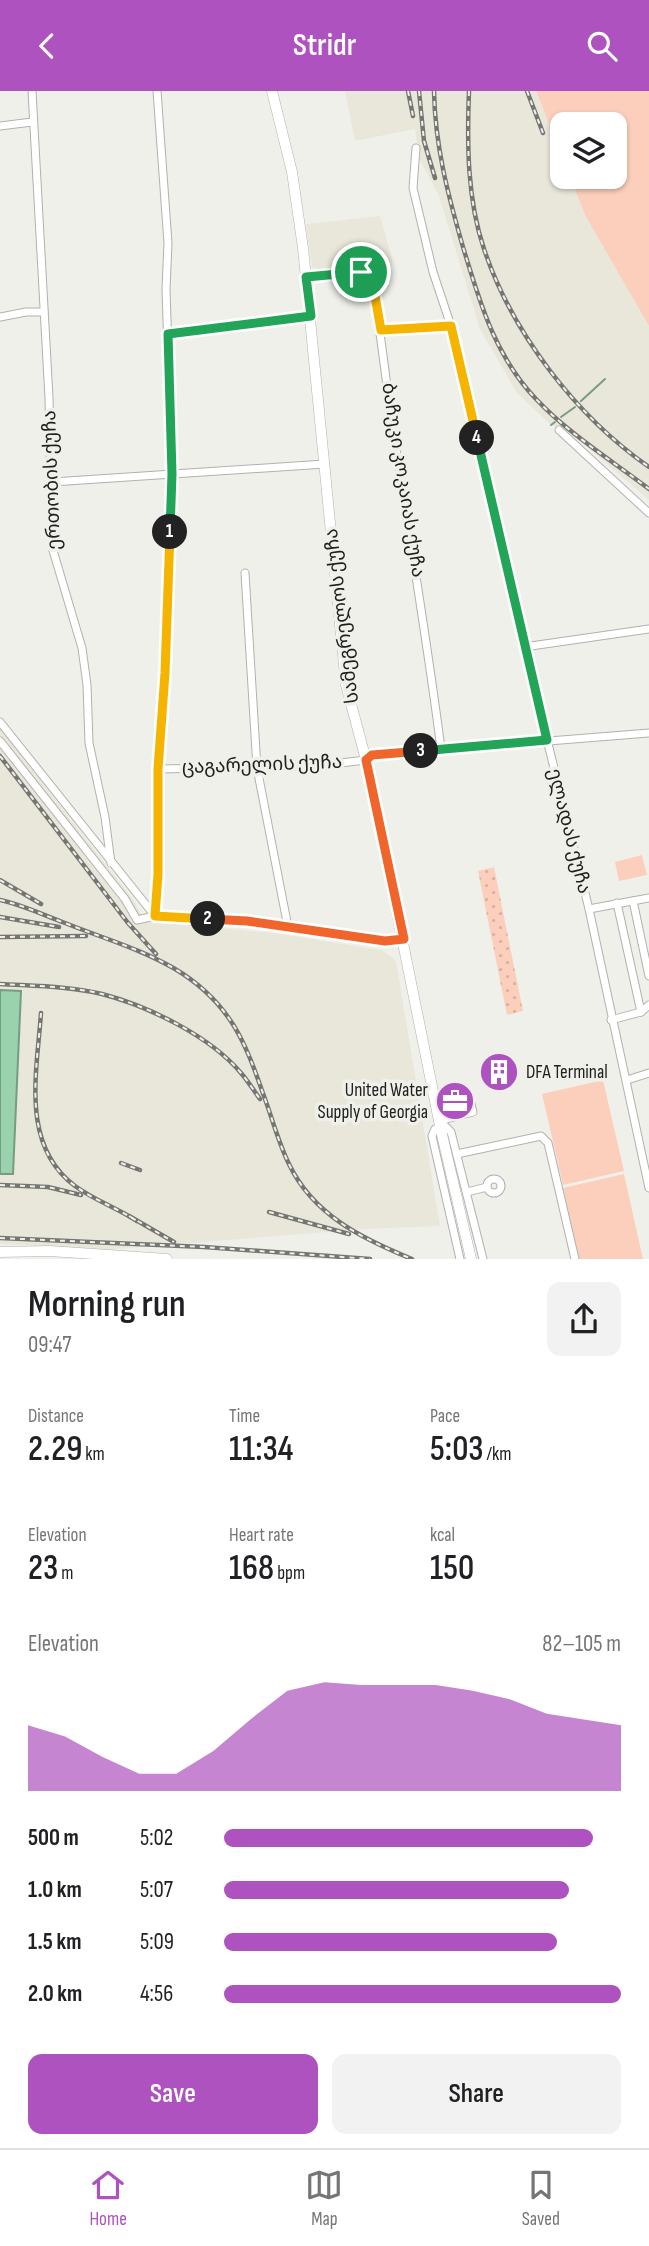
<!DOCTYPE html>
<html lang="en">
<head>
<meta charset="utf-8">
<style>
	body { margin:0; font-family:"Sofia Sans Condensed","Noto Sans Georgian",sans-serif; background:#f2f2f2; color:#202124; height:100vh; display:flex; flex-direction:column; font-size:26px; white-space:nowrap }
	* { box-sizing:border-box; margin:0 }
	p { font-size:23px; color:#757577 }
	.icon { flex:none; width:38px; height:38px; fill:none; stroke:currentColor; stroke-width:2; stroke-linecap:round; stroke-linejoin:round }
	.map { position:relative; height:1168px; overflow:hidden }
	.side { display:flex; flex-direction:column; background:#fff; flex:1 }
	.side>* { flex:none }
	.buttons { position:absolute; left:550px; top:21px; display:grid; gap:14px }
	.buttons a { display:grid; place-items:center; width:77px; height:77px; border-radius:14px; background:#fff; box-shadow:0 2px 5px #0004; font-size:35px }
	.pin { position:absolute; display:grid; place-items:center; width:60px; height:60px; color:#fff; margin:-30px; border:4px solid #fff; border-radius:50%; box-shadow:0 2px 7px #0007 }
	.km { position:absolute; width:35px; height:35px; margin:-18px; border-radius:50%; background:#222; color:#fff; font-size:19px; line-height:35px; text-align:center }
	.round { display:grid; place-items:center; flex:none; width:74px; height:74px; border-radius:14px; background:#f2f2f2 }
	.head { display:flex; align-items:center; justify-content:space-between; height:119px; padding:0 28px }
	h1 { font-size:38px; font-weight:600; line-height:52px }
	.stats { display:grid; grid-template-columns:repeat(3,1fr); gap:10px; height:119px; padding:7px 28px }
	.stats div { display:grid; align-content:center }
	.stats b { font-size:35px; font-weight:600 }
	.stats small { font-size:19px; font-weight:400 }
	.stats p { font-size:19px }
	.chart { height:196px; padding:14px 28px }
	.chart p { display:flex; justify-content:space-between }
	.chart svg { width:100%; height:126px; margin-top:7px; fill:#ad52be; opacity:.7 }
	.cta { display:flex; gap:14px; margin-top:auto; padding:14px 28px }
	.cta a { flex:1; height:80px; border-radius:14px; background:#ad52be; color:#fff; font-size:28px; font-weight:600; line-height:80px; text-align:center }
	.cta a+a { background:#f2f2f2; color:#202124 }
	ul { padding:0 28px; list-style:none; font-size:23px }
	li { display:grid; grid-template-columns:112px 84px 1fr; align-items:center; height:52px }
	li i { height:18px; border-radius:9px; background:#ad52be }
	header { display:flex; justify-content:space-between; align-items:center; height:91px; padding:0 28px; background:#ad52be; color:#fff; font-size:32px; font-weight:600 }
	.tab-bar { display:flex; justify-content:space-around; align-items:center; height:98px; border-top:2px solid #e0e0e0; background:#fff; font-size:19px; color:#757577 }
	.tab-bar a { display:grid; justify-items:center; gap:4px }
	.tab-bar .current { color:#ad52be }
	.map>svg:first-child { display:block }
	.built { fill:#e9e7da }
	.grass { fill:#fccfbc }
	.park { fill:url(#park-dots) }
	.water { fill:#99d2ac; stroke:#759d82; stroke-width:2 }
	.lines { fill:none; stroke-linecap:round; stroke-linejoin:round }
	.stream { stroke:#759d82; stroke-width:2 }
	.street-casing { stroke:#b2b1ad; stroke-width:9 }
	.secondary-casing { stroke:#b2b1ad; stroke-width:11 }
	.street { stroke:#fff; stroke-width:7 }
	.secondary { stroke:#fff; stroke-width:10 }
	.rail-casing { stroke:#757572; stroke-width:4.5 }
	.rail { stroke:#f0f0eb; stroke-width:2; stroke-dasharray:5; stroke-linecap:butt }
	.split-1-casing { stroke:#fff; stroke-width:14 }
	.split-2-casing { stroke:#fff; stroke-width:14 }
	.split-3-casing { stroke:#fff; stroke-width:14 }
	.split-4-casing { stroke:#fff; stroke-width:14 }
	.split-5-casing { stroke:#fff; stroke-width:14 }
	.split-1 { stroke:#22a559; stroke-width:9 }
	.split-2 { stroke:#f5b400; stroke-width:9 }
	.split-3 { stroke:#f0652b; stroke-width:9 }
	.split-4 { stroke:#22a559; stroke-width:9 }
	.split-5 { stroke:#f5b400; stroke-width:9 }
	.labels { text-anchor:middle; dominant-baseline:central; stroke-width:7; stroke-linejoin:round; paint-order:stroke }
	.street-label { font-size:19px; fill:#21201f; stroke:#f0f0eb }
	.poi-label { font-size:19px; fill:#21201f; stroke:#f0f0eb; text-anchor:start }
</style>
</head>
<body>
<header><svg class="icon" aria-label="back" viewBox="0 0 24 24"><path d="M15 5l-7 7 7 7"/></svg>Stridr<svg class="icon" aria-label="search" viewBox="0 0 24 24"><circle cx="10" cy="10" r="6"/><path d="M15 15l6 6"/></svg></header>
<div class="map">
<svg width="649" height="1168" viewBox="0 0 649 1168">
	<defs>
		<pattern id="park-dots" width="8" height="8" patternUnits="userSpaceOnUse" patternTransform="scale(1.75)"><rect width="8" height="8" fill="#fccfbc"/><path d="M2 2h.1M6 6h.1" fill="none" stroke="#d8b1a1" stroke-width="1.8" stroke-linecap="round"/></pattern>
	</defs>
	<rect width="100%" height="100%" fill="#f0f0eb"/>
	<g class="built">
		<polygon points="345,0 536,0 562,65 562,86 570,86 586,126 649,235 649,409 572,343 551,334 517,302 480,238 439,105 419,67 415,38 355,50"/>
		<polygon points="380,125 393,171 326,181 312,176 306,133"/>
		<polygon points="0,638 132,807 145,830 273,842 382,859 396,870 440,1135 365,1138 104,1159 0,1153 0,1083 13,1083 21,901 0,899"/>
	</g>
	<g class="grass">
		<polygon points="536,0 649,0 649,235 586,126 570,86 614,86 614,33 562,33 562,65"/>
		<polygon points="642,764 647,784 619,790 615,771"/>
		<polygon points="603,989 624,1080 563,1094 542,1003"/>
		<polygon points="624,1083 643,1168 579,1168 563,1097"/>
	</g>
	<polygon class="park" points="494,776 523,920 507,924 478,780"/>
	<polygon class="water" points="0,899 21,900 13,1083 0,1083"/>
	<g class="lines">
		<g class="stream">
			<polyline points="581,310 605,288"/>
			<polyline points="561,326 575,316"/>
			<polyline points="551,334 555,331"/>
		</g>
		<g class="street-casing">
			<g id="street">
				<polyline points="32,0 49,307 52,456 82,557 87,594 89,652 105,726 111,772"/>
				<polyline points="0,35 32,31"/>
				<polyline points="416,57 413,97 433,181 451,235 524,556 589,818 649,1097"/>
				<path d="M306 185 361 181 367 183 371 188C382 243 386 297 395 352 411 454 428 556 441 658"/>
				<polyline points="0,226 26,221 44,221"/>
				<polyline points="381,239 451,235"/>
				<polyline points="168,243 311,225"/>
				<polyline points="559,339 649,422"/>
				<polyline points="52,391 325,373"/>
				<polyline points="245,482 257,677 288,836"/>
				<polyline points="524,556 649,538"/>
				<polyline points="0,631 155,825"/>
				<polyline points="0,650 125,808 137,829 155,825 247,830 385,850 404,848"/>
				<polyline points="158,678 315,675 366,669 372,664 649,642"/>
				<polyline points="633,810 649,885"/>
				<polyline points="617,812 641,921"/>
				<polyline points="589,818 649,807"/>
				<polyline points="155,825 158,783 158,683 165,582 172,383 166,198 168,152 157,0"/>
				<polyline points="611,929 641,921 649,914"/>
				<polyline points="627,989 649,982"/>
				<polyline points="439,1030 473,1021 470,1009"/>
				<polyline points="457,1063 541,1045 548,1052 575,1168"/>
				<circle cx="494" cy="1095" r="7"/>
				<polyline points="467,1101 487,1096"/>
				<polyline points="460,1168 432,1045 435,1038 445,1035 451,1041 483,1168"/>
			</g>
		</g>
		<g class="secondary-casing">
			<g id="secondary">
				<polyline points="272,0 292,81 303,157 346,594 366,669 440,1035 471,1168"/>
				<polyline points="0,1161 50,1160 167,1168"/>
			</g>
		</g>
		<use href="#street" class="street"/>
		<use href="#secondary" class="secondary"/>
		<g class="rail-casing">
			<g id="rail">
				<polyline points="408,0 413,25"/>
				<polyline points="419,0 424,50 435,87"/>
				<path d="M434 0C435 55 448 104 463 156 480 212 495 265 536 308 569 343 611 369 649 398"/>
				<path d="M469 0C467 52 467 108 484 158 512 242 577 326 649 376"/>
				<polyline points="527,0 543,42"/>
				<polyline points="0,665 128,832 156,863"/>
				<polyline points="0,789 41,813"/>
				<path d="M0 809C23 814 43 824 65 832 130 858 194 871 234 935 248 958 256 983 265 1008 273 1030 279 1053 289 1073 313 1124 363 1148 412 1168"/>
				<polyline points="0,826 59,836"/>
				<polyline points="0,846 86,845"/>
				<path d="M0 893C33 895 70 895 102 903 148 915 210 945 241 982 248 990 254 1000 260 1008"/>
				<path d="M41 922C37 981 20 1054 75 1095 94 1109 117 1117 137 1130"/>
				<polyline points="121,1072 140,1079"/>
				<polyline points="0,1094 48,1096 81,1104"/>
				<polyline points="269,1121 349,1143"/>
				<polyline points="129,1125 174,1151"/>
				<polyline points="0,1147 204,1156 370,1168"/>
			</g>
		</g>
		<use href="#rail" class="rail"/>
	</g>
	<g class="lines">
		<g class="split-1-casing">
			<polyline id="split-1" points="170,441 172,383 168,243 311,225 306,186 361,181"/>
		</g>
		<g class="split-2-casing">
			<polyline id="split-2" points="170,441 165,582 158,678 158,783 155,825 208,828"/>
		</g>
		<g class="split-3-casing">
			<polyline id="split-3" points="208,828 247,830 385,850 404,848 366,669 372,664 421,660"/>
		</g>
		<g class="split-4-casing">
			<polyline id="split-4" points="421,660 547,649 477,347"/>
		</g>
		<g class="split-5-casing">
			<polyline id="split-5" points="361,181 367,183 372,188 381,239 451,235 477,347"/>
		</g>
		<use href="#split-1" class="split-1"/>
		<use href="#split-2" class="split-2"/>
		<use href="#split-3" class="split-3"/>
		<use href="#split-4" class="split-4"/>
		<use href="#split-5" class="split-5"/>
	</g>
	<defs>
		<g id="building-disc" transform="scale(2.0125)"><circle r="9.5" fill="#ad52be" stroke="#f0f0eb"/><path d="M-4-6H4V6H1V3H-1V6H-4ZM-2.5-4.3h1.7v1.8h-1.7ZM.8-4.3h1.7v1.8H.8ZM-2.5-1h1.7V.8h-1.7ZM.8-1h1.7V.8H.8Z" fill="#fff"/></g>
		<g id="office-disc" transform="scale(2.0125)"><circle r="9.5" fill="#ad52be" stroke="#f0f0eb"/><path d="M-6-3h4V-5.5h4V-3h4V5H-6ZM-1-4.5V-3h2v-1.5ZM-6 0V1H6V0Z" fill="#fff"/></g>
	</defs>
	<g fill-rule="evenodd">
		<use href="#building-disc" x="499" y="981"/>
		<use href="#office-disc" x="455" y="1010"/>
	</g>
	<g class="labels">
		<g class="street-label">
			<text transform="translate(52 389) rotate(-92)">ერთობის ქუჩა</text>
			<text transform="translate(403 389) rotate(81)">ბაჩუკი კოკაიას ქუჩა</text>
			<text transform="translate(342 525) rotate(-97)">სამეგრელოს ქუჩა</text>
			<text transform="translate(262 674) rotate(-2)">ცაგარელის ქუჩა</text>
			<text transform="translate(569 740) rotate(76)">ელადას ქუჩა</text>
		</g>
		<g class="poi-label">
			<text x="526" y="981">DFA Terminal</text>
			<text x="428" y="999" text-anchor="end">United Water<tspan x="428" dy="22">Supply of Georgia</tspan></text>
		</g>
	</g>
</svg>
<div class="buttons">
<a><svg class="icon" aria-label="layers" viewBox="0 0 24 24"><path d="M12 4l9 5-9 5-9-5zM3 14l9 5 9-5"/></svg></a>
</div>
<div class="pin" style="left:361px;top:181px;background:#1e9e55"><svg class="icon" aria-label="arrive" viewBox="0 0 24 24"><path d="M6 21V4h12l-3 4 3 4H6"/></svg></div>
<b class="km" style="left:170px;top:441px">1</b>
<b class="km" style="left:208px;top:828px">2</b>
<b class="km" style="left:421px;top:660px">3</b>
<b class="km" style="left:477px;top:347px">4</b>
</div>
<section class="side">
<div class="head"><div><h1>Morning run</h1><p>09:47</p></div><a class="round"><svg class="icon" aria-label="share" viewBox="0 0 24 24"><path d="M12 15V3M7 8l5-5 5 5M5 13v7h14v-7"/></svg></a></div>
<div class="stats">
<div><p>Distance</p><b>2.29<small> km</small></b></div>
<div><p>Time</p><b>11:34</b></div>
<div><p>Pace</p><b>5:03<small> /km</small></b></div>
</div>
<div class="stats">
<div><p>Elevation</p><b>23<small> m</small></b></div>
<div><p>Heart rate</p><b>168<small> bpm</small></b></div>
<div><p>kcal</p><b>150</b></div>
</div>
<div class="chart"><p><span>Elevation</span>82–105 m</p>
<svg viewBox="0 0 160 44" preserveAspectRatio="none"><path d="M0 44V21L10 25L20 32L30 38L40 38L50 30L60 19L70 9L80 6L90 7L100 7L110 7L120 9L130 12L140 17L150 19L160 21V44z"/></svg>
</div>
<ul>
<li><b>500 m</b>5:02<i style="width:93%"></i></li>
<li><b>1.0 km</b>5:07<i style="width:87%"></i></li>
<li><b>1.5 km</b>5:09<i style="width:84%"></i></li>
<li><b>2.0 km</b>4:56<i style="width:100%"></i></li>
</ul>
<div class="cta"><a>Save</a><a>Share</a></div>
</section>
<nav class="tab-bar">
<a class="current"><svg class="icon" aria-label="home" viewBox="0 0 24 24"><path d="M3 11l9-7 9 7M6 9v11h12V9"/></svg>Home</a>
<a><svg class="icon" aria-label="map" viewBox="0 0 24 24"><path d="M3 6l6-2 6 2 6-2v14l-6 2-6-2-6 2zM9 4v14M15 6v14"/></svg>Map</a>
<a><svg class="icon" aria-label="saved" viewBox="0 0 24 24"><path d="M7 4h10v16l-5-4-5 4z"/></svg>Saved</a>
</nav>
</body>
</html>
